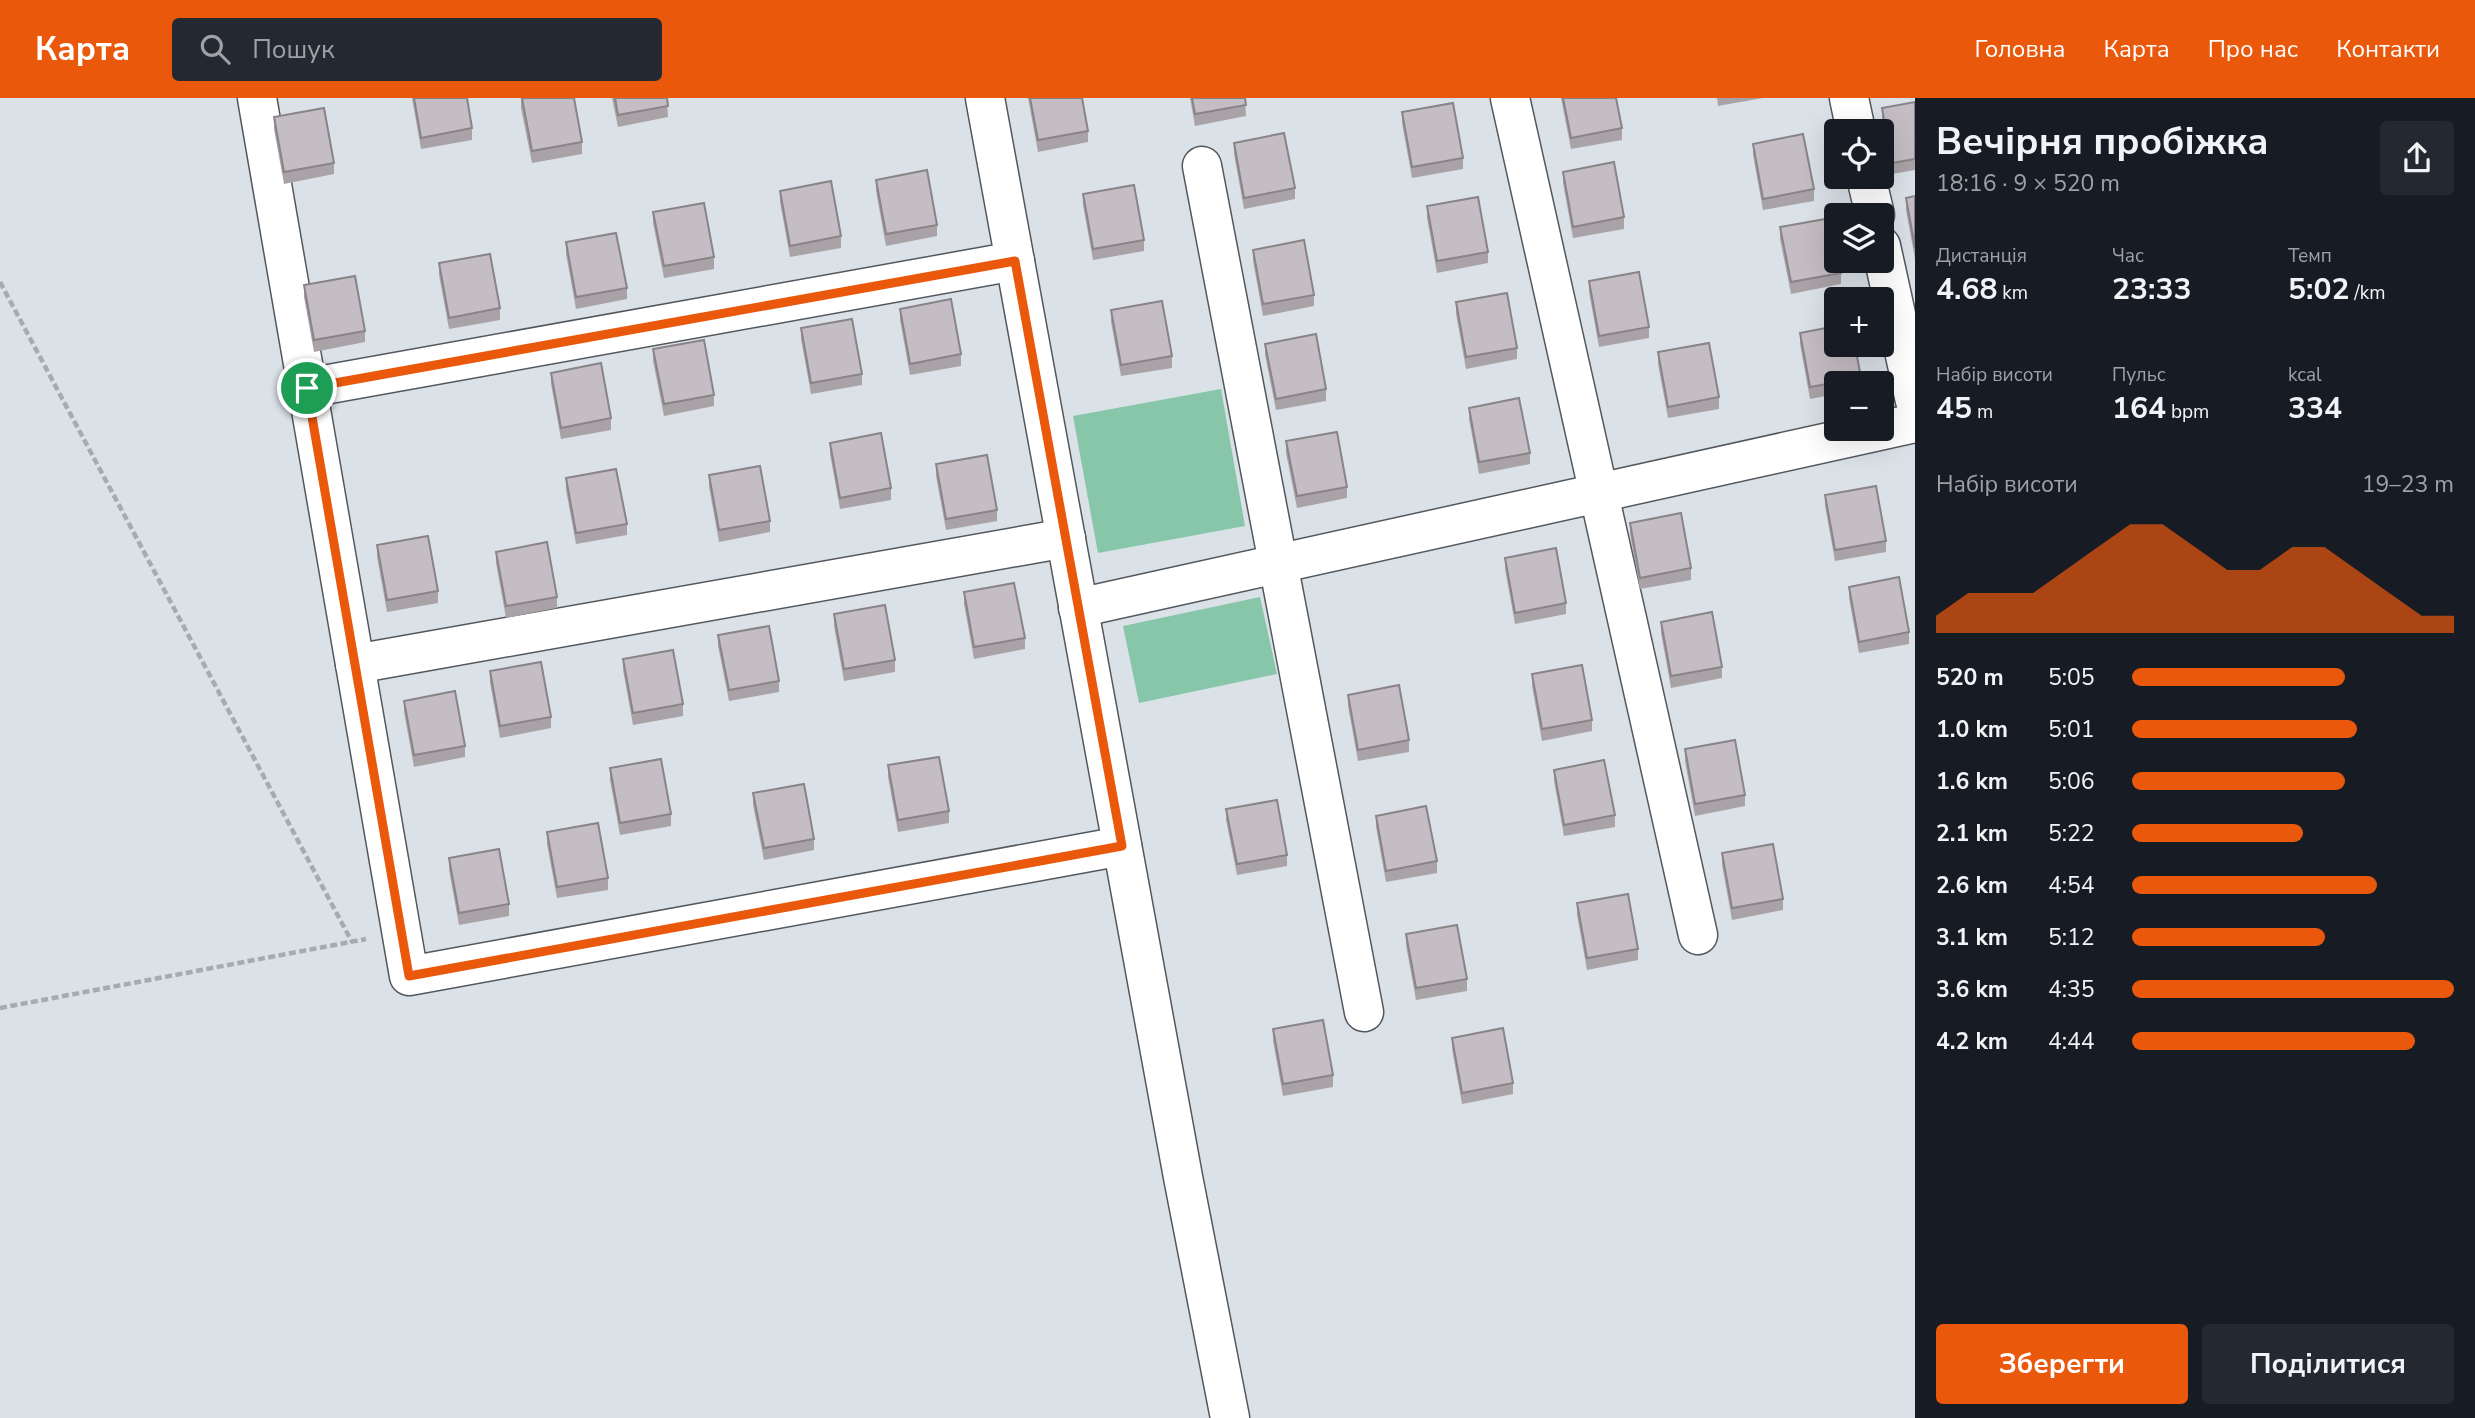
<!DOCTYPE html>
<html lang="uk">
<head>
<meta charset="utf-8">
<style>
	body { margin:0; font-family:"Nunito Sans",sans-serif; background:#242831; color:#f1f3f6; height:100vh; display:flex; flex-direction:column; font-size:26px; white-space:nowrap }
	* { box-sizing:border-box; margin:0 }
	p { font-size:23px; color:#9ea1a6 }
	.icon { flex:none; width:38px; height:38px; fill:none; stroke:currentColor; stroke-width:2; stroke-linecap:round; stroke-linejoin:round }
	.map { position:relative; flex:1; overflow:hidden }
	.drawer { display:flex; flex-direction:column; background:#171b24; width:560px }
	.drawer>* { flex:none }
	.tools { position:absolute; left:1824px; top:21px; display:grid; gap:14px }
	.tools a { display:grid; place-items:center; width:70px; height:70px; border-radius:7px; background:#171b24; box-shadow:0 7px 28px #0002; font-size:35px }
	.pin { position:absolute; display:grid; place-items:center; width:60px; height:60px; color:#fff; margin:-30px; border:4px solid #fff; border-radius:50%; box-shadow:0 2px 7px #0007 }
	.round { display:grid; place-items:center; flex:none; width:74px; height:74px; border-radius:7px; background:#242831 }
	.summary { display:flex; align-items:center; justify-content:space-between; height:119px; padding:0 21px }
	h1 { font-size:38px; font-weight:700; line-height:52px }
	.metrics { display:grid; grid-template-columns:repeat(3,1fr); gap:10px; height:119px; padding:7px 21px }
	.metrics div { display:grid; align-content:center }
	.metrics b { font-size:30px; font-weight:700 }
	.metrics small { font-size:19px; font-weight:400 }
	.metrics p { font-size:19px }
	.chart { height:196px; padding:14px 21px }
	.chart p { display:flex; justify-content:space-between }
	.chart svg { width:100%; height:126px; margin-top:7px; fill:#ea580c; opacity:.7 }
	.action { display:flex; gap:14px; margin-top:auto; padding:14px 21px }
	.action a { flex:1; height:80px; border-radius:7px; background:#ea580c; color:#fff; font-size:28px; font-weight:700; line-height:80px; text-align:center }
	.action a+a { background:#242831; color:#f1f3f6 }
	ul { padding:0 21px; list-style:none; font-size:23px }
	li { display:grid; grid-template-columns:112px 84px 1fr; align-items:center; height:52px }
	li i { height:18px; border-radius:9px; background:#ea580c }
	header { display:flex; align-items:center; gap:42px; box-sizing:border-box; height:98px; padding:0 35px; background:#ea580c; color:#fff }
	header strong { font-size:33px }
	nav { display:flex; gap:38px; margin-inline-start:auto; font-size:24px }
	.search { width:490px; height:63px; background:#242831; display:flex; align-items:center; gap:18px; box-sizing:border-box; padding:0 24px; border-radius:7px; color:#9ea1a6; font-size:26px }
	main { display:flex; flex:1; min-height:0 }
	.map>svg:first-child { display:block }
	.green { fill:#88c6aa }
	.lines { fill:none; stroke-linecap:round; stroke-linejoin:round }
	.minor-casing { stroke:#52585e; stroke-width:41 }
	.path { stroke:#a5abb0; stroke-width:4.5; stroke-dasharray:7 3.5; stroke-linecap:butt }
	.minor { stroke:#fff; stroke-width:38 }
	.wall { fill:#a9a3a8 }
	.building { fill:#c4bdc3; stroke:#898488; stroke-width:2 }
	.route-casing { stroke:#fff; stroke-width:14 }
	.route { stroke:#ea580c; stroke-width:9 }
</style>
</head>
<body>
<header>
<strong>Карта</strong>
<div class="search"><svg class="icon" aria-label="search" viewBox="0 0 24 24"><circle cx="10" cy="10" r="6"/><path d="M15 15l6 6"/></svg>Пошук</div>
<nav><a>Головна</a><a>Карта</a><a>Про нас</a><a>Контакти</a></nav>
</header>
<main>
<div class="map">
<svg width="1915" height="1320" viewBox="0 0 1915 1320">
	<rect width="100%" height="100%" fill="#dae1e7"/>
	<g class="green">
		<polygon points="1221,291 1245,428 1098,455 1073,318"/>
		<polygon points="1260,499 1277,576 1139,605 1123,528"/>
	</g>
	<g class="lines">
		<g class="minor-casing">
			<g id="minor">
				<polyline points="257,0 409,878 1122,748"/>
				<polyline points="985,0 1183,1079 1230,1320"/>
				<polyline points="1510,0 1698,837"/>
				<polyline points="1849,0 1856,33"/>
				<polyline points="1202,68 1364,914"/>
				<polyline points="1866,79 1875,117"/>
				<polyline points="1881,148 1915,303"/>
				<polyline points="307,290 1015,163"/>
				<polyline points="1078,510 1915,325"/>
				<polyline points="355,566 1066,440"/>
			</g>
		</g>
		<g class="path">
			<polyline points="0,184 352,844"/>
			<polyline points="0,910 366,841"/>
		</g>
		<use href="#minor" class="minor"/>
	</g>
	<g class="wall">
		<polygon points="412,0 467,0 472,30 472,42 421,51"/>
		<polygon points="521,0 582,44 582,56 532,65 521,10"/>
		<polygon points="612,0 667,0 668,19 618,29"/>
		<polygon points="1028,0 1082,0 1088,33 1088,44 1038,54"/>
		<polygon points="1190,0 1245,0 1246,18 1195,28"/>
		<polygon points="1561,0 1616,0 1622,30 1622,42 1571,51"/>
		<polygon points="1717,0 1763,0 1718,8"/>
		<polygon points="1915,4 1915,72 1892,76 1882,21 1882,10"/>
		<polygon points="1402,14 1463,60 1463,71 1412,80 1402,25"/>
		<polygon points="274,19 334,65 334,76 284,86 274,31"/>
		<polygon points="1234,45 1295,90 1295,101 1244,111 1234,56"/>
		<polygon points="1753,46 1814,91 1814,103 1763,112 1753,57"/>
		<polygon points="1563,74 1624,119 1624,131 1573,140 1563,85"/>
		<polygon points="876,82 937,127 937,138 886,148 876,93"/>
		<polygon points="780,93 841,138 841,150 790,159 780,104"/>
		<polygon points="1083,96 1144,142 1144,153 1093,162 1083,107"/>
		<polygon points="1915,98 1915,161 1906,112 1906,100"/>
		<polygon points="1427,108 1488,154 1488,165 1437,175 1427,120"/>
		<polygon points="653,114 714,159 714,171 664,180 653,125"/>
		<polygon points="1780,129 1841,175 1841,186 1791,196 1780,141"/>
		<polygon points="566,144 627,190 627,201 576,211 566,156"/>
		<polygon points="1253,152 1314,197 1314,208 1263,218 1253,163"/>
		<polygon points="439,165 500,210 500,222 449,231 439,177"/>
		<polygon points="1589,183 1649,229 1649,240 1599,249 1589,194"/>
		<polygon points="304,187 365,233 365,244 314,254 304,199"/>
		<polygon points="1456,204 1517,250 1517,261 1466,271 1456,216"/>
		<polygon points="900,211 961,256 961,268 910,277 900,222"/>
		<polygon points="1111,212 1172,258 1172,270 1121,278 1111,224"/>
		<polygon points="801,230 862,276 862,287 811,296 801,241"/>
		<polygon points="1800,235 1861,280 1861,285 1836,285 1836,296 1810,301 1800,246"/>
		<polygon points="1265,246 1326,291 1326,303 1276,312 1265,257"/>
		<polygon points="653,251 714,297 714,308 664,318 653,263"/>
		<polygon points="1658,254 1719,299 1719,311 1668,320 1658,266"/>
		<polygon points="551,275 611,320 611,332 561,341 551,286"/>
		<polygon points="1469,310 1530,355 1530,366 1479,376 1469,321"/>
		<polygon points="1286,343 1347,389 1347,400 1297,410 1286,355"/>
		<polygon points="830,345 891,390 891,402 840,411 830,356"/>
		<polygon points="936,366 997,412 997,423 946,432 936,378"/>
		<polygon points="709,377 770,423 770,434 719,444 709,389"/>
		<polygon points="566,380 627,426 627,437 576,446 566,392"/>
		<polygon points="1825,397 1886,443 1886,454 1835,463 1825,408"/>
		<polygon points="1630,425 1691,470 1691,482 1640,491 1630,436"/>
		<polygon points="377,447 438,493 438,505 387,514 377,459"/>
		<polygon points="496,454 557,499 557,510 506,520 496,465"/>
		<polygon points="1505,460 1566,505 1566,516 1515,526 1505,471"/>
		<polygon points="1849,489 1909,534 1909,546 1859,555 1849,500"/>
		<polygon points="964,494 1025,540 1025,551 974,561 964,506"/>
		<polygon points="834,516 895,562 895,574 844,583 834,528"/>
		<polygon points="1661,524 1722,569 1722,580 1671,590 1661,535"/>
		<polygon points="718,537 779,583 779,594 729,603 718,548"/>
		<polygon points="623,561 683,606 683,618 633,627 623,572"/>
		<polygon points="490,573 551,619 551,630 500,640 490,585"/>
		<polygon points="1532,576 1592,622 1592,633 1542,643 1532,588"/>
		<polygon points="1348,597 1409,642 1409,654 1358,663 1348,608"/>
		<polygon points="404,603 465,648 465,659 414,669 404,614"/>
		<polygon points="1685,651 1745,697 1745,708 1695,718 1685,663"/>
		<polygon points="888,667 949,713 949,725 898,734 888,679"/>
		<polygon points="610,670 671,716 671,728 620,737 610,682"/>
		<polygon points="1554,672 1615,717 1615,729 1564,738 1554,683"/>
		<polygon points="753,695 814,741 814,752 764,762 753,707"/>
		<polygon points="1226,711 1287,757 1287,768 1237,777 1226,722"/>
		<polygon points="1376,718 1437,763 1437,775 1386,784 1376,729"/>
		<polygon points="547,734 608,780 608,792 557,800 547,746"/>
		<polygon points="1722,755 1783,801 1783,812 1732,822 1722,767"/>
		<polygon points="449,760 509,806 509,818 459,827 449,772"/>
		<polygon points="1577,805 1638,851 1638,862 1587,872 1577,817"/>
		<polygon points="1406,836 1467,881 1467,893 1416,902 1406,847"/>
		<polygon points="1273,931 1333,977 1333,989 1283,998 1273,943"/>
		<polygon points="1452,940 1513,985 1513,996 1462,1006 1452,951"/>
	</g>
	<g class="building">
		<polygon points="414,0 467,0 472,30 421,40"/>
		<polygon points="522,0 574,0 582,44 532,53"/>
		<polygon points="615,0 667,0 668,8 618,17"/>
		<polygon points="1030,0 1082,0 1088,33 1038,42"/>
		<polygon points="1192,0 1245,0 1246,7 1195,16"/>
		<polygon points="1563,0 1616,0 1622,30 1571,40"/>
		<polygon points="1915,4 1915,61 1892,65 1882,10"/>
		<polygon points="1453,5 1463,60 1412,69 1402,14"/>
		<polygon points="324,10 334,65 284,74 274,19"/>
		<polygon points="1284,35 1295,90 1244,100 1234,45"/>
		<polygon points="1803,36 1814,91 1763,101 1753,46"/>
		<polygon points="1614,64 1624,119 1573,129 1563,74"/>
		<polygon points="927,72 937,127 886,136 876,82"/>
		<polygon points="831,83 841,138 790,148 780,93"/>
		<polygon points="1134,87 1144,142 1093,151 1083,96"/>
		<polygon points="1915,98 1915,150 1906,100"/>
		<polygon points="1478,99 1488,154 1437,163 1427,108"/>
		<polygon points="704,105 714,159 664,168 653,114"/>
		<polygon points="1831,120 1836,144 1836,163 1839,163 1841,175 1791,184 1780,129"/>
		<polygon points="616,135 627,190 576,199 566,144"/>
		<polygon points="1304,142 1314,197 1263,206 1253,152"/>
		<polygon points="490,156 500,210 449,220 439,165"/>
		<polygon points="1639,174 1649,229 1599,238 1589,183"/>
		<polygon points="355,178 365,233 314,242 304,187"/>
		<polygon points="1507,195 1517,250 1466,259 1456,204"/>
		<polygon points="951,201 961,256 910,266 900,211"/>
		<polygon points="1162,203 1172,258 1121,267 1111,212"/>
		<polygon points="852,221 862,276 811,285 801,230"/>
		<polygon points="1836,228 1836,247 1855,247 1861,280 1810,289 1800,235"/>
		<polygon points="1316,236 1326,291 1276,301 1265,246"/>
		<polygon points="704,242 714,297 664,306 653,251"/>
		<polygon points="1709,245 1719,299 1668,309 1658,254"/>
		<polygon points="601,265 611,320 561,330 551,275"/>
		<polygon points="1519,300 1530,355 1479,364 1469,310"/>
		<polygon points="1337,334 1347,389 1297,398 1286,343"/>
		<polygon points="881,335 891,390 840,400 830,345"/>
		<polygon points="987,357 997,412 946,421 936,366"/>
		<polygon points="760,368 770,423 719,432 709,377"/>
		<polygon points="616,371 627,426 576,435 566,380"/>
		<polygon points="1876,388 1886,443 1835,452 1825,397"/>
		<polygon points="1681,415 1691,470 1640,480 1630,425"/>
		<polygon points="428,438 438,493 387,502 377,447"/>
		<polygon points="547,444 557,499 506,508 496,454"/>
		<polygon points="1556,450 1566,505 1515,515 1505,460"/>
		<polygon points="1899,479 1909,534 1859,544 1849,489"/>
		<polygon points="1014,485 1025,540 974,549 964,494"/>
		<polygon points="885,507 895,562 844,571 834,516"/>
		<polygon points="1712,514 1722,569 1671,578 1661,524"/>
		<polygon points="769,528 779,583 729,592 718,537"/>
		<polygon points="673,552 683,606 633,615 623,561"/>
		<polygon points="541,564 551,619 500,628 490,573"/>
		<polygon points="1582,567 1592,622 1542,631 1532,576"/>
		<polygon points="1399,587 1409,642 1358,652 1348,597"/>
		<polygon points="455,593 465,648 414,657 404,603"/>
		<polygon points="1735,642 1745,697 1695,706 1685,651"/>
		<polygon points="939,659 949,713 898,722 888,667"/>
		<polygon points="661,661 671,716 620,725 610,670"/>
		<polygon points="1604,662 1615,717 1564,727 1554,672"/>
		<polygon points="804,686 814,741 764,750 753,695"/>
		<polygon points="1277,702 1287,757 1237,766 1226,711"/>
		<polygon points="1426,708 1437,763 1386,773 1376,718"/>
		<polygon points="598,725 608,780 557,789 547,734"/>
		<polygon points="1773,746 1783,801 1732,810 1722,755"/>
		<polygon points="499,751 509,806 459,815 449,760"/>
		<polygon points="1628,796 1638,851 1587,860 1577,805"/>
		<polygon points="1457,827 1467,881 1416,890 1406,836"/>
		<polygon points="1323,922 1333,977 1283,986 1273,931"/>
		<polygon points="1503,930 1513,985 1462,995 1452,940"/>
	</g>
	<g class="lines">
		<g class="route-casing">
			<polygon id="route" points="1015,163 1122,748 409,878 307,290"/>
		</g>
		<use href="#route" class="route"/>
	</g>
</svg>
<div class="tools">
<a><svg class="icon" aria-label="locate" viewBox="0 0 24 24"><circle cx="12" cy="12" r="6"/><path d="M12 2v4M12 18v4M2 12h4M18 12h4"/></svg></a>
<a><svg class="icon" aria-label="layers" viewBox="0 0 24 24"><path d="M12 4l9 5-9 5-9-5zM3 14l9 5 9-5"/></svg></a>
<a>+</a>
<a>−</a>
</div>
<div class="pin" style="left:307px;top:290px;background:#1e9e55"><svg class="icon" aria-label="arrive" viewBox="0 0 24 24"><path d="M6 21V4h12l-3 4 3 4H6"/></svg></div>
</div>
<section class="drawer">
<div class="summary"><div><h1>Вечірня пробіжка</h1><p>18:16 · 9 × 520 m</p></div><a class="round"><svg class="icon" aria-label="share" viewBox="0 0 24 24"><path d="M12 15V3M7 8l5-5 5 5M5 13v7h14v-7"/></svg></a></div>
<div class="metrics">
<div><p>Дистанція</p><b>4.68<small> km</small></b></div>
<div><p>Час</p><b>23:33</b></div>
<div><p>Темп</p><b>5:02<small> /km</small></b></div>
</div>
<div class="metrics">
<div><p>Набір висоти</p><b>45<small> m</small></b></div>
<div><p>Пульс</p><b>164<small> bpm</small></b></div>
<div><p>kcal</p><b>334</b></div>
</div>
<div class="chart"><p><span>Набір висоти</span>19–23 m</p>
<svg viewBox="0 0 160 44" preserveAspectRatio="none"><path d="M0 44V38L10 30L20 30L30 30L40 22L50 14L60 6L70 6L80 14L90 22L100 22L110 14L120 14L130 22L140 30L150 38L160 38V44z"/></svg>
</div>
<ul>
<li><b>520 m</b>5:05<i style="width:66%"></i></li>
<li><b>1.0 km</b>5:01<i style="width:70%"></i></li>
<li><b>1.6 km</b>5:06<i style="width:66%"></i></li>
<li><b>2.1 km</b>5:22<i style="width:53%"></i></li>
<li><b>2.6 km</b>4:54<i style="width:76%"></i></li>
<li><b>3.1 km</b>5:12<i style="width:60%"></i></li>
<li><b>3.6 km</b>4:35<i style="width:100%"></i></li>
<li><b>4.2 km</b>4:44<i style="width:88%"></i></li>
</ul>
<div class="action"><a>Зберегти</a><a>Поділитися</a></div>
</section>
</main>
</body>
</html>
